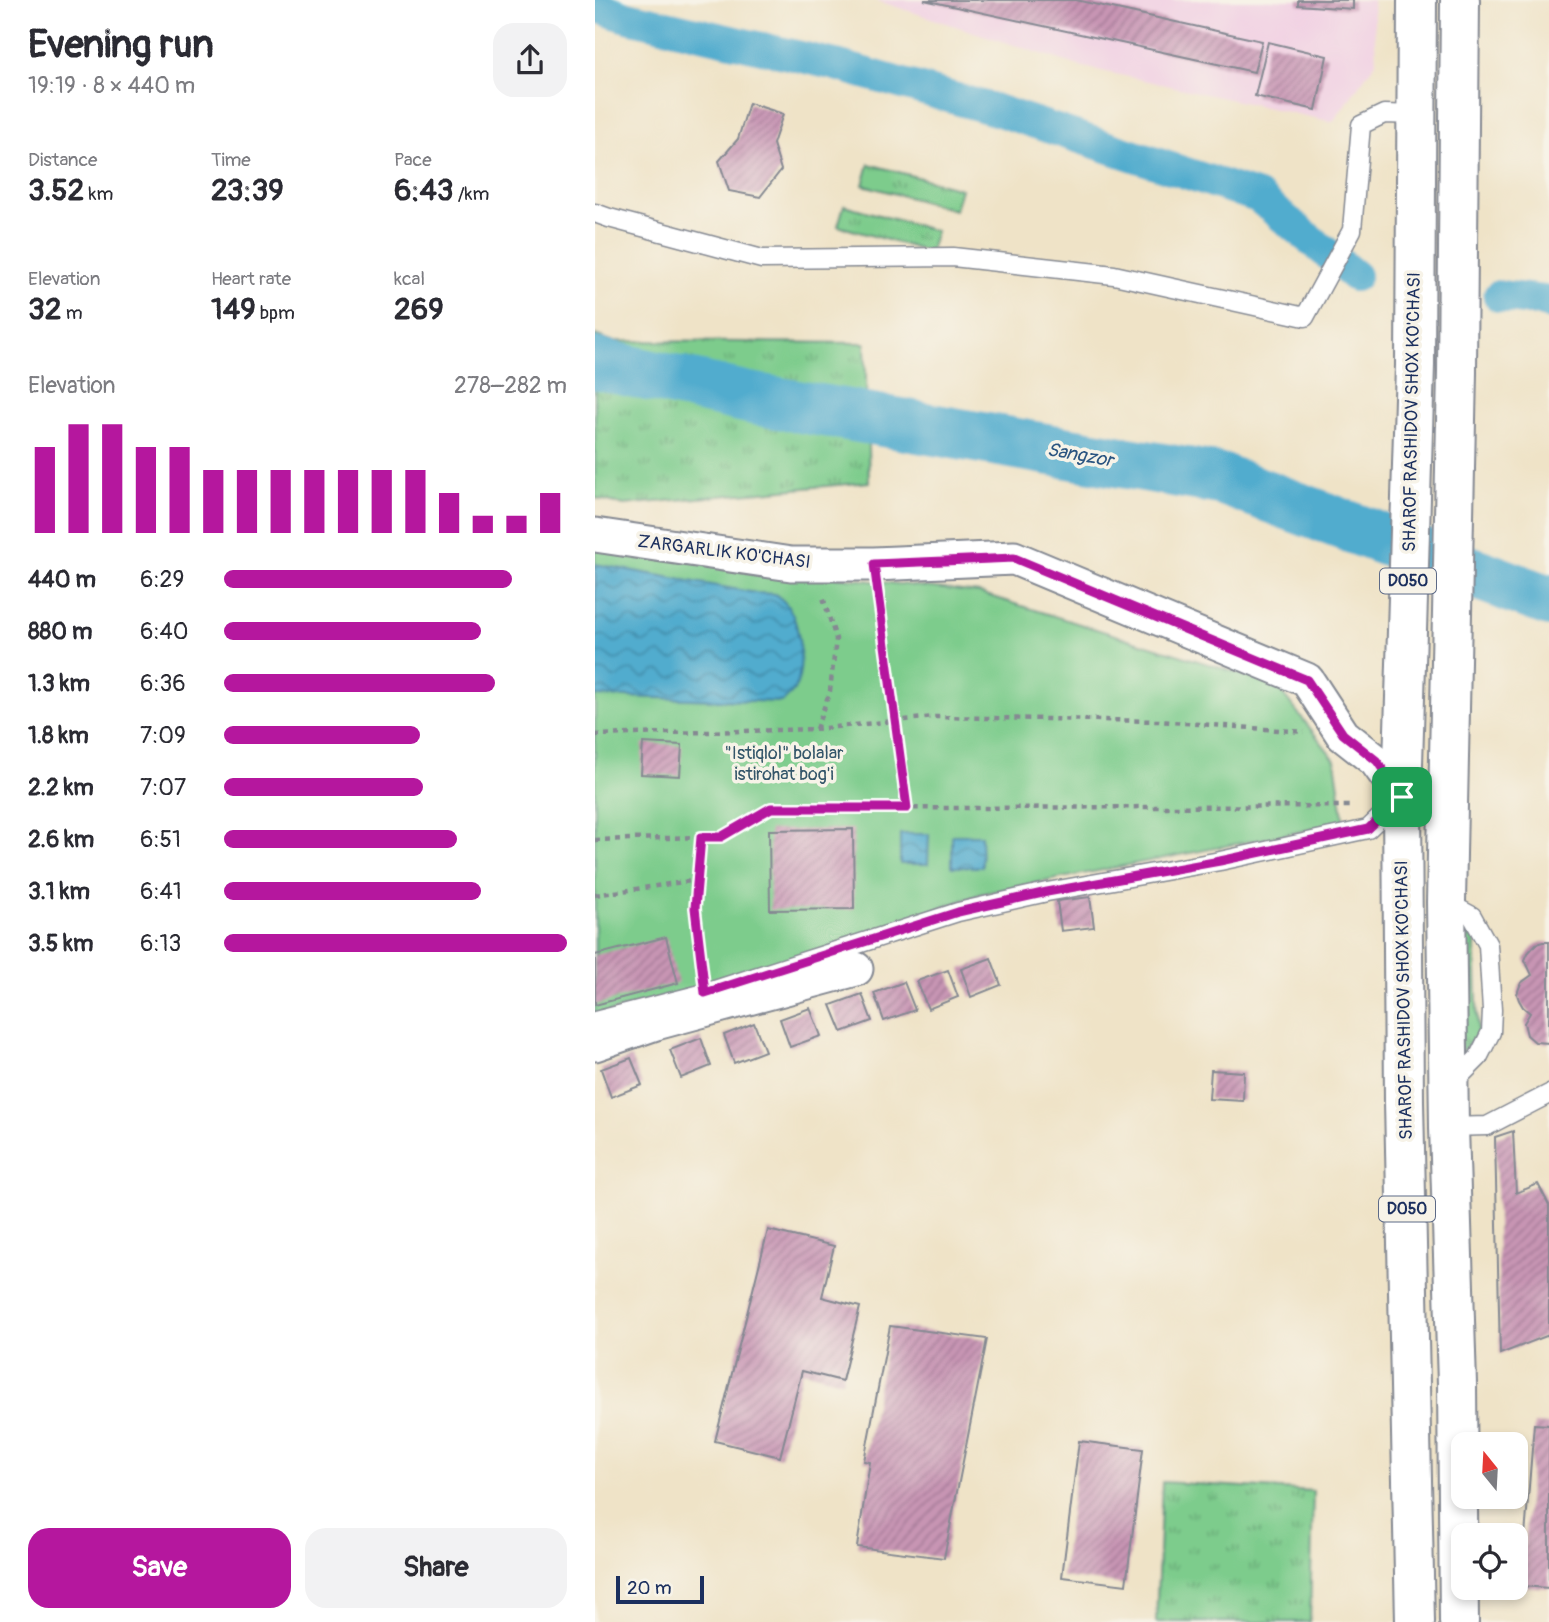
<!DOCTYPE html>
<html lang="en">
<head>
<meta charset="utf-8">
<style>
	body { margin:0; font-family:Pangolin,sans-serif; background:#f2f2f3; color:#2b2b33; height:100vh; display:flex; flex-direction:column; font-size:26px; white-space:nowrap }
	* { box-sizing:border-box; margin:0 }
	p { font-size:23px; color:#7c7c81 }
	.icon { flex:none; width:38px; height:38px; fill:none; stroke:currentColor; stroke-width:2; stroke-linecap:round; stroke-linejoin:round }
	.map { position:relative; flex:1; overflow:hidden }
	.sheet { display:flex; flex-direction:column; background:#fff; width:595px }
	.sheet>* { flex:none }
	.needle { width:46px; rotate:342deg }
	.controls { position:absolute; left:856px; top:1432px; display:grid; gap:14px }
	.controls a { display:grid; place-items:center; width:77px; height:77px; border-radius:14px; background:#fff; box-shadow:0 4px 10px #0003; font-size:35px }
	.scale { position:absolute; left:21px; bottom:18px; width:88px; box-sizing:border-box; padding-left:7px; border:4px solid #1b2f5e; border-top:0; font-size:19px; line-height:24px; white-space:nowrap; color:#1b2f5e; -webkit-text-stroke:5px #f7f3e8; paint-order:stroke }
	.pin { position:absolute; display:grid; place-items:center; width:60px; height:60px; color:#fff; margin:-30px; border-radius:14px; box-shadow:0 4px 10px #0006 }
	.round { display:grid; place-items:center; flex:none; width:74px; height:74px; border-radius:21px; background:#f2f2f3 }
	.headline { display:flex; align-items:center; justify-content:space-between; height:119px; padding:0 28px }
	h1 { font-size:38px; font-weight:800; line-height:52px }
	.metrics { display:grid; grid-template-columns:repeat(3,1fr); gap:10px; height:119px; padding:7px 28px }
	.metrics div { display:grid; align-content:center }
	.metrics b { font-size:30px; font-weight:800 }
	.metrics small { font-size:19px; font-weight:400 }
	.metrics p { font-size:19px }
	.chart { height:196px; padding:14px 28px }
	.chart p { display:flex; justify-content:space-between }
	.chart svg { width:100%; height:126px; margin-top:7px; stroke:#b5179e; stroke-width:6 }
	.action { display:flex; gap:14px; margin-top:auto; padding:14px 28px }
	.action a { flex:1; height:80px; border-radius:21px; background:#b5179e; color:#fff; font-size:28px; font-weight:800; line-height:80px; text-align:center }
	.action a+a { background:#f2f2f3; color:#2b2b33 }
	ul { padding:0 28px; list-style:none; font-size:23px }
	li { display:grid; grid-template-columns:112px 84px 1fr; align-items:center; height:52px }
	li i { height:18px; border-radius:9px; background:#b5179e }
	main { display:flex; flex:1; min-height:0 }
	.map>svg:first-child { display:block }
	.built { fill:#f1d0e3 }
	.grass { fill:url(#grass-tufts); stroke:#4c7e75; stroke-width:2 }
	.green { fill:#7dcc8c; stroke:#4c7e75; stroke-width:2 }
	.water { fill:url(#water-waves); stroke:#366e96; stroke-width:2 }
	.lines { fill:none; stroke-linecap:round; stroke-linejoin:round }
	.canal { stroke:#51acce; stroke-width:32 }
	.river { stroke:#51acce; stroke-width:52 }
	.building { fill:url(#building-hatch) }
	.service-casing { stroke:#858992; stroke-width:21 }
	.minor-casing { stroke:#858992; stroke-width:37 }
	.primary-casing { stroke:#858992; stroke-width:42 }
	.path { stroke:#858992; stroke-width:4.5; stroke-dasharray:5 5; stroke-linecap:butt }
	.service { stroke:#fff; stroke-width:18 }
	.minor { stroke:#fff; stroke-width:33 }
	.primary { stroke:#fff; stroke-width:38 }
	.route-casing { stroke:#fff; stroke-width:14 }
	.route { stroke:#b5179e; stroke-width:9 }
	.labels { text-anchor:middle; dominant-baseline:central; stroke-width:7; stroke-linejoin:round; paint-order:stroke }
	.shield { fill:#f7f3e8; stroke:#5d6a87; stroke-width:2 }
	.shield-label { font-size:16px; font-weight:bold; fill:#1b2f5e }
	.street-label { font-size:18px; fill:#1b2f5e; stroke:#f7f3e8 }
	.park-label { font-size:18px; fill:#34566a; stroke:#f7f3e8 }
	.water-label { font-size:19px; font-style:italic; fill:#2b5480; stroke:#f7f3e8 }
</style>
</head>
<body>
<main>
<section class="sheet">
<div class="headline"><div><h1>Evening run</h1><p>19:19 · 8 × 440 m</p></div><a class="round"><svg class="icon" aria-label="share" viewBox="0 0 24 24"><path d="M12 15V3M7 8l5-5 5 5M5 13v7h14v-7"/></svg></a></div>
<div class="metrics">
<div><p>Distance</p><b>3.52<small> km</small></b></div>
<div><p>Time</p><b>23:39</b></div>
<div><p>Pace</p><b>6:43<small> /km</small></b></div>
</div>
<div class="metrics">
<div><p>Elevation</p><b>32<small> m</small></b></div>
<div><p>Heart rate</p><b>149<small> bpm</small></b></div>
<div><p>kcal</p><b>269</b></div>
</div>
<div class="chart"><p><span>Elevation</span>278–282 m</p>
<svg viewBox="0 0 160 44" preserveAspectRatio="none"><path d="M5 44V14M15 44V6M25 44V6M35 44V14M45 44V14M55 44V22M65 44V22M75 44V22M85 44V22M95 44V22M105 44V22M115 44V22M125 44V30M135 44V38M145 44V38M155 44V30"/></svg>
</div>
<ul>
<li><b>440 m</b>6:29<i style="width:84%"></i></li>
<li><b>880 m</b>6:40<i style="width:75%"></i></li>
<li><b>1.3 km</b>6:36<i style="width:79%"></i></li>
<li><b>1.8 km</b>7:09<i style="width:57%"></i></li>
<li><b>2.2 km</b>7:07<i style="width:58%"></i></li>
<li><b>2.6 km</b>6:51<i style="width:68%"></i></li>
<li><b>3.1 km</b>6:41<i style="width:75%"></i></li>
<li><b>3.5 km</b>6:13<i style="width:100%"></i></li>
</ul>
<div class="action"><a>Save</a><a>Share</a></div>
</section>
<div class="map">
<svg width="954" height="1622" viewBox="0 0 954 1622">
	<defs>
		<pattern id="grass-tufts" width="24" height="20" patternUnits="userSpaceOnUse" patternTransform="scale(1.75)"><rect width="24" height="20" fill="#7dcc8c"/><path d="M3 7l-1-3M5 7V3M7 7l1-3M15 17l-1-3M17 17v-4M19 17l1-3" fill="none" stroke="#66a676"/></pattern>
		<pattern id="water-waves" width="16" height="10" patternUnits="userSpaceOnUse" patternTransform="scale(1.75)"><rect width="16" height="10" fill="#51acce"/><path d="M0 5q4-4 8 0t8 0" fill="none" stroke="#428caa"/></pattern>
		<pattern id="building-hatch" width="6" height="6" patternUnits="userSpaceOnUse" patternTransform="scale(1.75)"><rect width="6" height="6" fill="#c895b4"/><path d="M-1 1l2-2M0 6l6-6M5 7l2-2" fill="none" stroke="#a27a96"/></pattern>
	</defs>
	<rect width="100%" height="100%" fill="#f7f3e8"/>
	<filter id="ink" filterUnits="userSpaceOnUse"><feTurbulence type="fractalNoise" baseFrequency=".0143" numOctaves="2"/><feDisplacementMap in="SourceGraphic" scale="14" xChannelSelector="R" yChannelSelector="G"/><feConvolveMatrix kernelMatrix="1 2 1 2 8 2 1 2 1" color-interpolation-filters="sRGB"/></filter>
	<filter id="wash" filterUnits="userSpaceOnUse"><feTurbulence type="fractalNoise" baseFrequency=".00686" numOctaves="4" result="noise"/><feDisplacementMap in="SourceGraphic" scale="28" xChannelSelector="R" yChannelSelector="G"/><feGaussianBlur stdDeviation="1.57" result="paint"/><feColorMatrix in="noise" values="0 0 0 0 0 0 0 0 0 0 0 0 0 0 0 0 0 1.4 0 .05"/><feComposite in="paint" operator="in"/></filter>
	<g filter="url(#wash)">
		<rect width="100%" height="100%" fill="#efe3c7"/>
		<polygon class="built" points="280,0 778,0 781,62 738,122 484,66"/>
		<g class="grass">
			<polygon points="274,164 366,189 360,210 268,185"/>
			<polygon points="249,205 341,231 335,252 243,226"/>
			<polygon points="0,335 17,341 270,343 274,482 29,505 0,498"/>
			<polygon points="861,925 880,940 883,1034 866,1053"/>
			<polygon points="567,1482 718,1491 715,1622 561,1622"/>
		</g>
		<polygon class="green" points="0,543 116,563 385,593 681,685 740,760 749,823 385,894 191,964 0,1016"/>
		<g class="water">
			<path d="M0 564 161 593 180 594C184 597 189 601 192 605 205 622 211 671 199 690 197 694 191 698 188 702L0 696Z"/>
			<polygon points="305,834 334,834 333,864 305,864"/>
			<polygon points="357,835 386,835 387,867 357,867"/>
		</g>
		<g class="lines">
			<g class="canal">
				<polyline points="0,6 28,16 241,65 404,111 663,197 760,276"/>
				<polyline points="904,296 949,301 954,304"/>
			</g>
			<polyline class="river" points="0,363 154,398 626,479 954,601"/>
		</g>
		<g id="blocks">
			<g class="building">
				<polygon points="329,0 481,0 667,41 659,72"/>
				<polygon points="703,0 758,0 758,9 703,5"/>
				<polygon points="673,42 732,56 721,110 660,96"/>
				<polygon points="154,103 188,114 178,144 186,170 165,197 134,191 124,161 143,139"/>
				<polygon points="48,743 87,745 85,776 46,774"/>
				<polygon points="258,829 259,909 175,910 174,830"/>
				<polygon points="495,897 499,927 466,931 462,901"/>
				<polygon points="71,937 83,983 0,1005 0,955"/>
				<polygon points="948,942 954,942 954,1043 940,1042 932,1035 929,1023 935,1013 928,1007 924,1000 922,994 926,983 937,975 930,960 933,953 941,944"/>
				<polygon points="396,958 406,985 376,997 366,969"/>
				<polygon points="353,970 363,997 333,1009 322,981"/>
				<polygon points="309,982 320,1010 289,1021 279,993"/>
				<polygon points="267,994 277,1021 247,1032 236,1005"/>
				<polygon points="215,1008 226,1036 195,1047 185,1019"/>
				<polygon points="159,1023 170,1051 139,1063 129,1035"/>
				<polygon points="106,1038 116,1066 86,1078 75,1050"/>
				<polygon points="36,1058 47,1085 16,1097 6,1069"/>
				<polygon points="616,1070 649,1072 648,1101 614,1099"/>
				<polygon points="918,1131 921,1193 943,1184 954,1205 954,1335 905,1354 900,1137"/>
				<polygon points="173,1230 239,1246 227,1297 265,1307 247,1381 207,1371 185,1457 120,1441"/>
				<polygon points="295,1326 392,1339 349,1558 262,1547 275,1462 269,1461"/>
				<polygon points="939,1424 954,1425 954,1588 926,1586"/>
				<polygon points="484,1441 548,1449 531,1585 467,1577"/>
			</g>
		</g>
	</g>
	<g filter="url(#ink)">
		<use href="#blocks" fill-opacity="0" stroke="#858992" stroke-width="2"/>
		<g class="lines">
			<g class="service-casing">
				<g id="service">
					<polyline points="0,213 14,218 167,259 358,257 519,275 710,317 757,230 766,125 789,114 821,115"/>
					<polyline points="851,902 877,916 893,945 897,1010 896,1032 883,1058 857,1084"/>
					<polyline points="0,1021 110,993 363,912 452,892 625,861 773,829 804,799"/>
					<polyline points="854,1127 892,1126 954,1094"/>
				</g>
			</g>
			<g class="minor-casing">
				<g id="minor">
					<polyline points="0,535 196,564 279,564 419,558 712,680 748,735 781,761 807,797"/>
					<polyline points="0,1044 61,1023 261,969"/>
				</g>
			</g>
			<g class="primary-casing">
				<g id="primary">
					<polyline points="820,1622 809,1102 807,797 820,365 822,0"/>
					<polyline points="864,1622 862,1384 854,1127 851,902 862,372 865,0"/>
				</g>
			</g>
			<g class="path">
				<polyline points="283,594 312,809"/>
				<polyline points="221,729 235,691 241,639 227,594"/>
				<polyline points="0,735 221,729 340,717 563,721 709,732"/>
				<polyline points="106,837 126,837 176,809 758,806"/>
				<polyline points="0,840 106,837 100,908 108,971"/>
				<polyline points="0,895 102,880"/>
			</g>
			<use href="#service" class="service"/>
			<use href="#minor" class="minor"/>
			<use href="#primary" class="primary"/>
		</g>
	</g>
	<g class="lines" filter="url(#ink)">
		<g class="route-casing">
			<polygon id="route" points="419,558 712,680 748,734 782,761 807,797 773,829 625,861 452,892 363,912 110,993 100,908 106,837 126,837 176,808 312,808 279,564"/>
		</g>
		<use href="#route" class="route"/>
	</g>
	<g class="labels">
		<g class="shield">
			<rect x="785" y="568.5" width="56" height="25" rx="5"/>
			<rect x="784" y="1196.5" width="56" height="25" rx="5"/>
		</g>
		<g class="shield-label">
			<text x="813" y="581">D050</text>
			<text x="812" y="1209">D050</text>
		</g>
		<g class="street-label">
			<text transform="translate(817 412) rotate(-89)">SHAROF RASHIDOV SHOX KO'CHASI</text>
			<text transform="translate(129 552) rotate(7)">ZARGARLIK KO'CHASI</text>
			<text transform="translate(809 1000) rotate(-91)">SHAROF RASHIDOV SHOX KO'CHASI</text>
		</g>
		<g class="park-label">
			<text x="189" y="753">"Istiqlol" bolalar<tspan x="189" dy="21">istirohat bog'i</tspan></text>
		</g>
		<g class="water-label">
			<text transform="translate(485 455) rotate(10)">Sangzor</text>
		</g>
	</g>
</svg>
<div class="controls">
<a><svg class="needle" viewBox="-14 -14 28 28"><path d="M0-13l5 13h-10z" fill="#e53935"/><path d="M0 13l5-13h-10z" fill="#7c7c81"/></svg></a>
<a><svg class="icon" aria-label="locate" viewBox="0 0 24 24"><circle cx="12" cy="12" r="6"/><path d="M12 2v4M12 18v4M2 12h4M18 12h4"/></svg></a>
</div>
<div class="scale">20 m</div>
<div class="pin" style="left:807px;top:797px;background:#1e9e55"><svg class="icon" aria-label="arrive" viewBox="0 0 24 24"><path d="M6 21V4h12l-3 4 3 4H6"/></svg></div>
</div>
</main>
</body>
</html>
